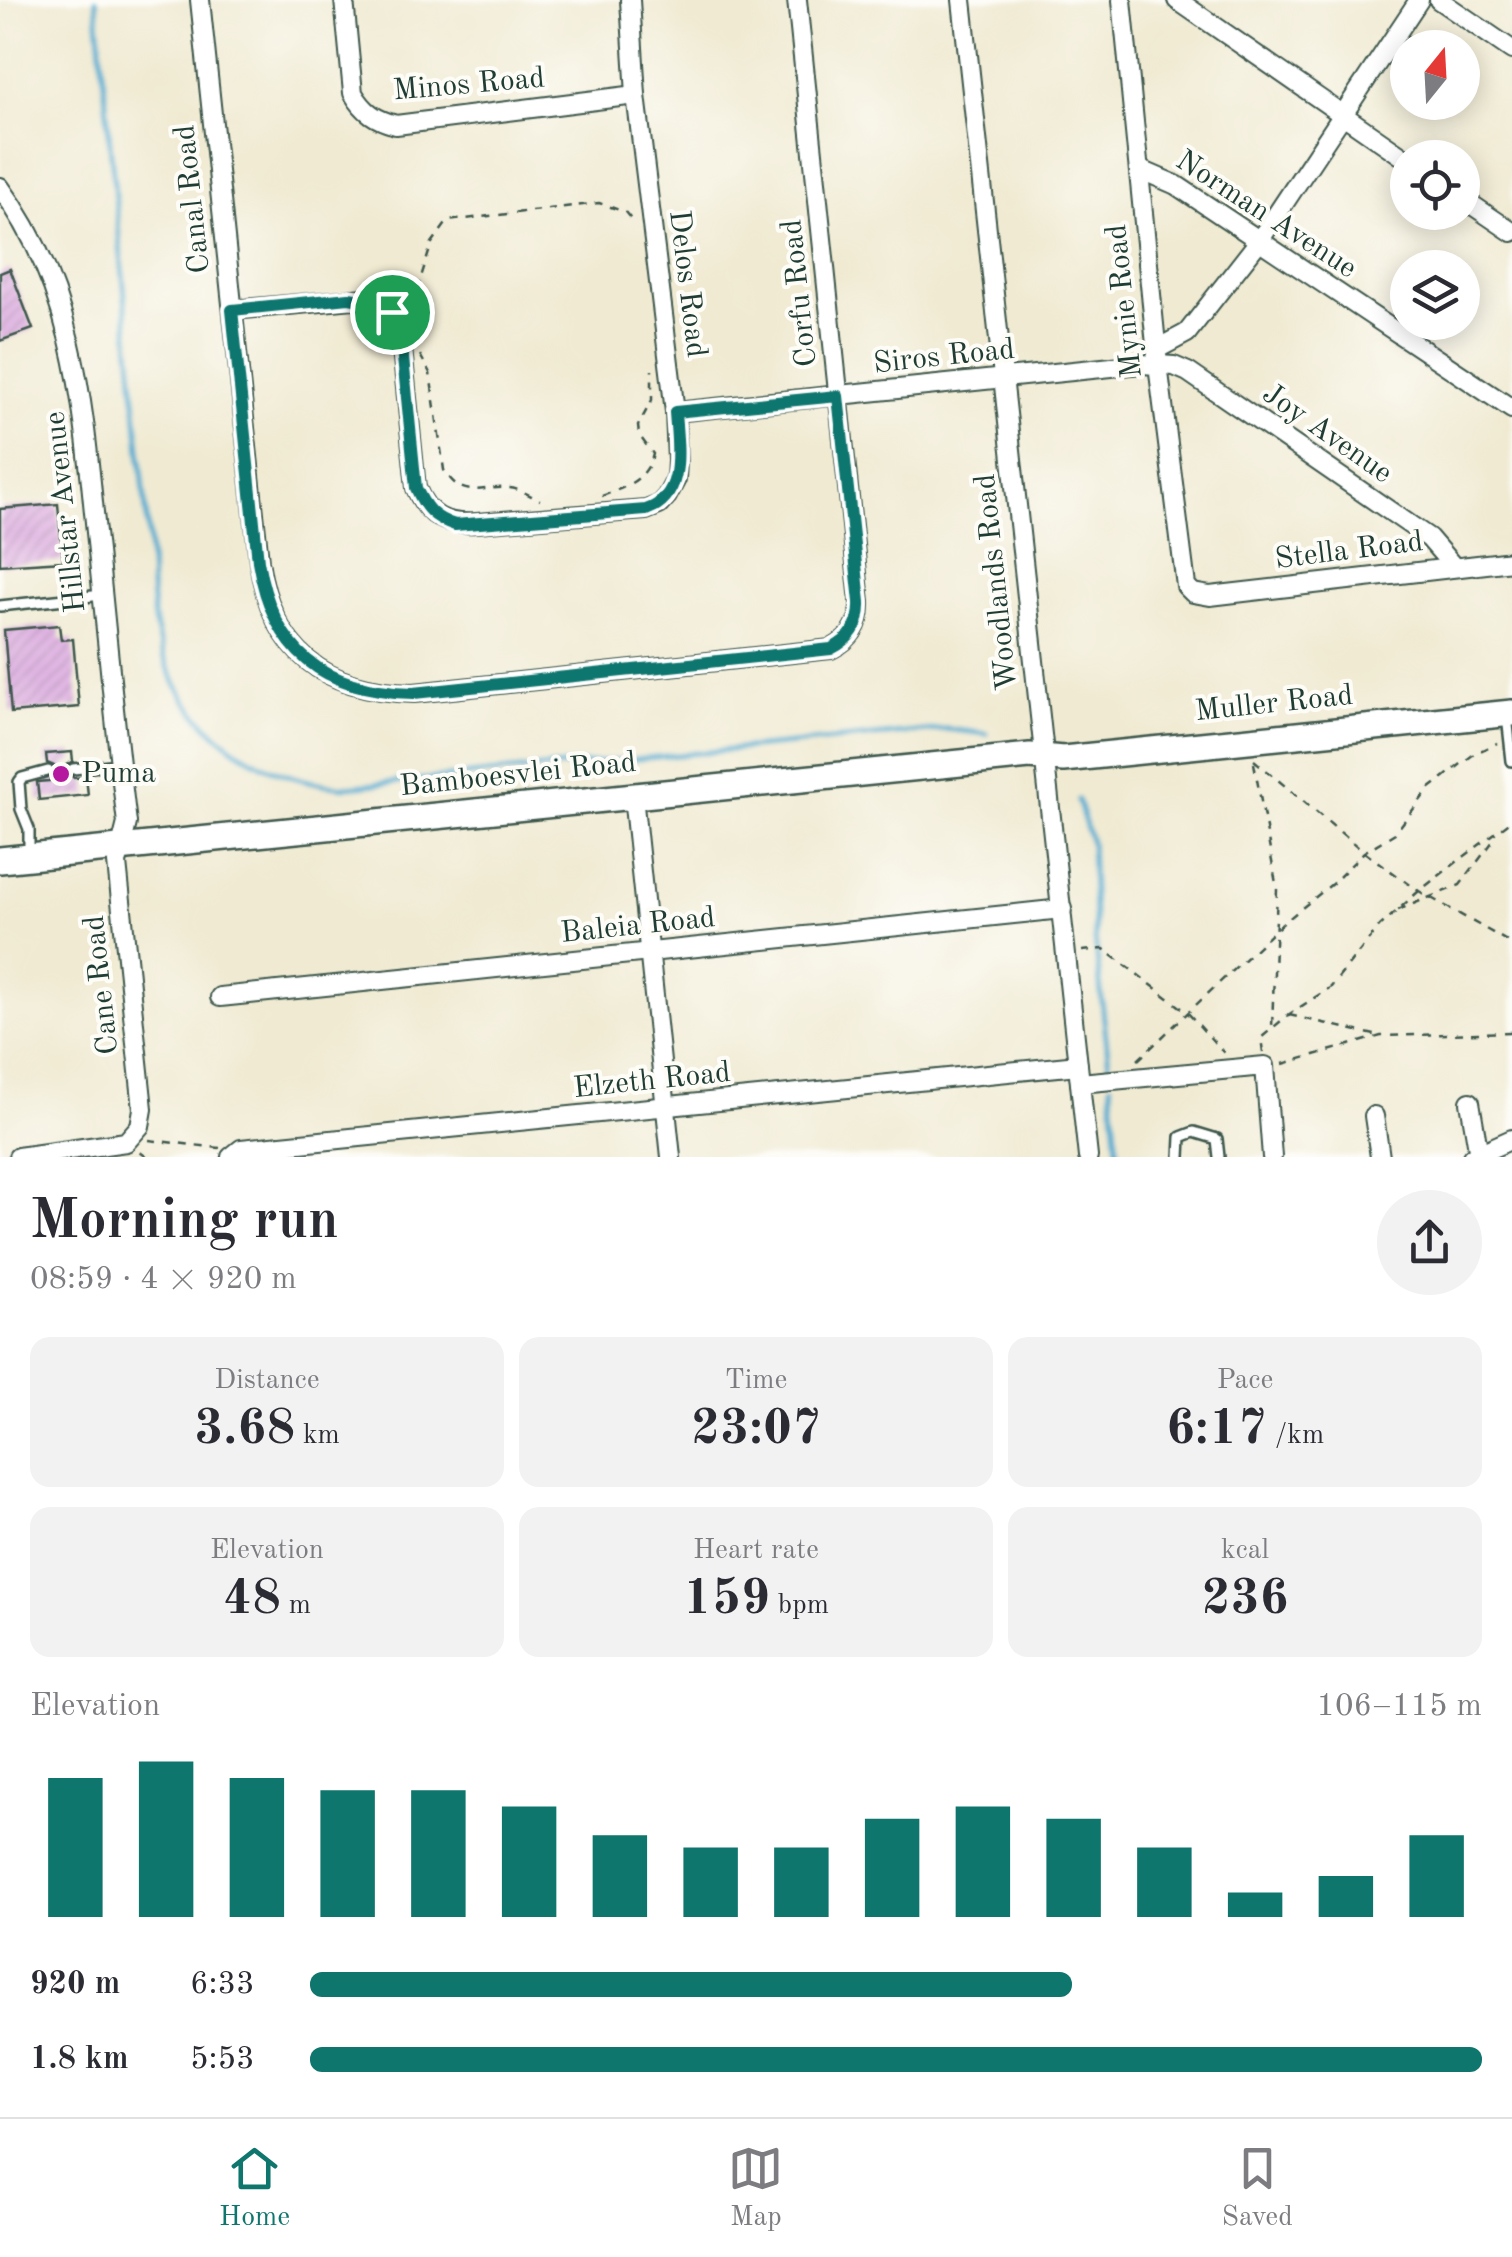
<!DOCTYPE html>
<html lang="en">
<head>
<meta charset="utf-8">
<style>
	body { margin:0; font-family:"Old Standard TT",serif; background:#f2f2f3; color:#2b2b33; height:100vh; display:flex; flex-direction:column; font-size:38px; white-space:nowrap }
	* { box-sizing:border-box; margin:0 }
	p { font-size:32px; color:#7c7c81 }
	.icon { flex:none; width:55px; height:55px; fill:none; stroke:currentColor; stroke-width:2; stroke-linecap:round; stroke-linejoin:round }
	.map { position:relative; height:1157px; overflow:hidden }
	.panel { display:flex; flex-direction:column; background:#fff; flex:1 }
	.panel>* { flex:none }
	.needle { width:65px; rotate:18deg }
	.buttons { position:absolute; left:1390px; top:30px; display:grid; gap:20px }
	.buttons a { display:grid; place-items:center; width:90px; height:90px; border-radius:50%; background:#fff; box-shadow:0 5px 25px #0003; font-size:50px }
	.pin { position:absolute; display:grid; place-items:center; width:85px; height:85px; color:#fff; margin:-42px; border:5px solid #fff; border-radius:50%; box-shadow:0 2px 10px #0007 }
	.round { display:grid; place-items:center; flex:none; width:105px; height:105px; border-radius:52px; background:#f2f2f3 }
	.head { display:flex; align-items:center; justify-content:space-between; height:170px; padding:0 30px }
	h1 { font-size:55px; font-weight:800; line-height:75px }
	.stats { display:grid; grid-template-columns:repeat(3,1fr); gap:15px; height:170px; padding:10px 30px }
	.stats div { display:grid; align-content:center; border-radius:20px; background:#f2f2f3; text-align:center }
	.stats b { font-size:50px; font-weight:800 }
	.stats small { font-size:28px; font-weight:400 }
	.stats p { font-size:28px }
	.chart { height:280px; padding:20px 30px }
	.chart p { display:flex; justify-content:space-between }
	.chart svg { width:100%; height:180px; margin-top:10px; stroke:#0f766e; stroke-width:6 }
	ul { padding:0 30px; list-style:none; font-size:32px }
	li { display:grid; grid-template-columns:160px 120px 1fr; align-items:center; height:75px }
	li i { height:25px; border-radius:12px; background:#0f766e }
	.dock { display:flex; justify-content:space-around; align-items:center; height:140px; border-top:2px solid #e1e1e2; background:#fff; font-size:28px; color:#7c7c81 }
	.dock a { display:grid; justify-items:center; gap:5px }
	.dock .selected { color:#0f766e }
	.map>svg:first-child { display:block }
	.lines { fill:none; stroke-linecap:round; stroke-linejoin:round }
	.stream { stroke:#52acd0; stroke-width:5 }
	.building { fill:url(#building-hatch) }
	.lane-casing { stroke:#3e574c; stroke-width:14 }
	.street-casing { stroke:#3e574c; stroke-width:22 }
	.secondary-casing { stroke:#3e574c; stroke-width:30 }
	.path { stroke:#3e574c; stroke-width:2.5; stroke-dasharray:8 8; stroke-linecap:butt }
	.lane { stroke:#fff; stroke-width:9 }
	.street { stroke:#fff; stroke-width:18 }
	.secondary { stroke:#fff; stroke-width:25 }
	.route-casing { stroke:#fff; stroke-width:20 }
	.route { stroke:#0f766e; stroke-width:12 }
	.poi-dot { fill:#b5179e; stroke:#fdfcf7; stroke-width:4 }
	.labels { text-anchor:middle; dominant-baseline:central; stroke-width:8; stroke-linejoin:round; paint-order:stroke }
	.street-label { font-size:30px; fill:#1f3d34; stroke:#fdfcf7 }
	.poi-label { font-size:30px; fill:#1f3d34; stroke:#fdfcf7; text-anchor:start }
</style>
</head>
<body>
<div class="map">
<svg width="1512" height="1157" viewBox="0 0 1512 1157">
	<defs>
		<pattern id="building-hatch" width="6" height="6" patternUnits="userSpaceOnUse" patternTransform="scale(2.5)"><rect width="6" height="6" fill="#d8a1dd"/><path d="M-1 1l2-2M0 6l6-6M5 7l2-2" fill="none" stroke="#af84b4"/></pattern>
	</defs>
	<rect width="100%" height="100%" fill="#fdfcf7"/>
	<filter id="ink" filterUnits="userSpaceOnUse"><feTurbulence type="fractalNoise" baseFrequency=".01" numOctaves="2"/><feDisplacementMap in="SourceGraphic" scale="20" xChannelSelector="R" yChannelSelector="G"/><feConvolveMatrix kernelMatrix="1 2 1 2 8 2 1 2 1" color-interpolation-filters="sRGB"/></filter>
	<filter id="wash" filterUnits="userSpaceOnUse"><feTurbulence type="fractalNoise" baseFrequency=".0048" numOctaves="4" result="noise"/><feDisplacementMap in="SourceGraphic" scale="40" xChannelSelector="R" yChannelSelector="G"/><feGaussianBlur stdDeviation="2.25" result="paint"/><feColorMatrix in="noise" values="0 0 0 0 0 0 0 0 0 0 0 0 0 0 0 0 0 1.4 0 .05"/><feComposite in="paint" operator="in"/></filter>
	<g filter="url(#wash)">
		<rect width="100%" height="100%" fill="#f0ead2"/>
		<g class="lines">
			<g class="stream">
				<path d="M96 0 149 542C151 567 150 594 154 619 171 719 248 778 346 787L947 729 987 734"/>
				<polyline points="1078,800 1091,843 1095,938 1110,1074"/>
				<polyline points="1111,1085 1118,1157"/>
			</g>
		</g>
		<g id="blocks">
			<g class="building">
				<polygon points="10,269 33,329 0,341 0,273"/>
				<polygon points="58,504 63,561 0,565 0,509"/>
				<polygon points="59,625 61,640 73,639 79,707 11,713 4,630"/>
				<polygon points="72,752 73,761 66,765 65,771 74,778 86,777 88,795 39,800 37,782 49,781 56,772 54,766 47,763 46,754"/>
			</g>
		</g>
	</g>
	<g filter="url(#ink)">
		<use href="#blocks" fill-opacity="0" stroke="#3e574c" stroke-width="2.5"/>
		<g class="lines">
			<g class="lane-casing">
				<g id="lane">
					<polyline points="0,606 102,595"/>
					<polyline points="1507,716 1512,761"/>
					<polyline points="73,769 119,764"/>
					<polyline points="29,856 29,829 21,809 19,782 22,778 48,771"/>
					<polyline points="1180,1157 1181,1137 1194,1132 1217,1139 1219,1157"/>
				</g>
			</g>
			<g class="street-casing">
				<g id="street">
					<path d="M200 0 259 561C272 652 324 691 414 693L831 649C851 639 861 625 860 602L797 0"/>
					<path d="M344 0 353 93C364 112 376 120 396 125L636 95"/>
					<polyline points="962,0 1088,1157"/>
					<polyline points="1122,0 1158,365 1186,586 1193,593 1210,596 1512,561"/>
					<polyline points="1177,0 1408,160"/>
					<polyline points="1439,0 1512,50"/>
					<polyline points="1139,169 1176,185 1512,409"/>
					<path d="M0 187C78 292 84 417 97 542 107 636 115 730 127 823L117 863 143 1109 140 1126 126 1142 18 1157"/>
					<polyline points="1462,198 1512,232"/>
					<path d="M233 310 365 298 390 310 399 318 416 488C428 517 445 525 476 523L646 510 659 505 667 496 676 479 677 461 675 412 636 95 630 0"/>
					<polyline points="1157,349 1187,333 1259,241 1419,0"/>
					<polyline points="675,412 1141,364 1174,366 1188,372 1429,538 1453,566"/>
					<polyline points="633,796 671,1157"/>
					<polyline points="220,997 1062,909"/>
					<polyline points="1080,1083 1265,1066 1272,1157"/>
					<polyline points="1470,1102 1479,1155"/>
					<polyline points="1374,1116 1380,1157"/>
					<polyline points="231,1157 241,1149 1078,1065"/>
					<polyline points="1472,1157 1512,1139"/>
				</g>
			</g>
			<g class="secondary-casing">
				<polyline id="secondary" points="0,860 1030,756 1063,759 1512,713"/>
			</g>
			<g class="path">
				<polyline points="412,305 432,243 448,221 599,203 625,212 634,223"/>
				<path d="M420 355 430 373 444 470C463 501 479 486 509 488 521 489 530 496 540 500"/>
				<path d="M602 496C625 487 647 480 653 454L639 435 638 426 652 400V370"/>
				<polyline points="1254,760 1364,852 1419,891 1512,944"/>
				<polyline points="1254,763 1277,889 1272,1028"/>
				<polyline points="1398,910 1460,885 1496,837"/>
				<polyline points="1082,951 1104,949 1187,1012 1224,1053"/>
				<polyline points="1289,1015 1379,1036"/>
				<polyline points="1263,1052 1261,1038 1288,1015 1331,987 1380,926 1419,891 1512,820"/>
				<polyline points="1138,1060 1276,929 1333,883 1364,852 1395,833 1429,789 1474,754 1497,743"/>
				<polyline points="1283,1064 1381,1036 1512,1032"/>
				<polyline points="149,1140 220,1148"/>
				<polyline points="140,1152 147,1157"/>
			</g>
			<use href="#lane" class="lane"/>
			<use href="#street" class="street"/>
			<use href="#secondary" class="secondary"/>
		</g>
	</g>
	<g class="lines" filter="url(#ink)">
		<g class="route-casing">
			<path id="route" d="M349 298 378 303 399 318 416 488C425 508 433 518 455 525L646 510C687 496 677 446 675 412L838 396 860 602C861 625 851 639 831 649L414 693C323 691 273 652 258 561L232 310Z"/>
		</g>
		<use href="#route" class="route"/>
	</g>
	<circle class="poi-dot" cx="61" cy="774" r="10"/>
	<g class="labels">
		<g class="street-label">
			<text transform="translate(469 85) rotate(-5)">Minos Road</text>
			<text transform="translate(193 199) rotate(-96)">Canal Road</text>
			<text transform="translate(1266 215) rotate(33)">Norman Avenue</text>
			<text transform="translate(687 284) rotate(83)">Delos Road</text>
			<text transform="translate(800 293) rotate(-96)">Corfu Road</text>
			<text transform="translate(1125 301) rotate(-96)">Mynie Road</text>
			<text transform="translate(944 357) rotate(-6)">Siros Road</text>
			<text transform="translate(1327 434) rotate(35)">Joy Avenue</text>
			<text transform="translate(66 512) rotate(-96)">Hillstar Avenue</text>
			<text transform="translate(1349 551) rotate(-7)">Stella Road</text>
			<text transform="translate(997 582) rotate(-96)">Woodlands Road</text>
			<text transform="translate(1274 704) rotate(-6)">Muller Road</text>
			<text transform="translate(518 775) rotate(-6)">Bamboesvlei Road</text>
			<text transform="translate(638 926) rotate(-6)">Baleia Road</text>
			<text transform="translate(102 985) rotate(-96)">Cane Road</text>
			<text transform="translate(652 1081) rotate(-6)">Elzeth Road</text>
		</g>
		<g class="poi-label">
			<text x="81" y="774">Puma</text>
		</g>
	</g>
</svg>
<div class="buttons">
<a><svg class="needle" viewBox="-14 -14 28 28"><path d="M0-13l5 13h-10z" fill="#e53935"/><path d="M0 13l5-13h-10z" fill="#7c7c81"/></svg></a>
<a><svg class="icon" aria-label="locate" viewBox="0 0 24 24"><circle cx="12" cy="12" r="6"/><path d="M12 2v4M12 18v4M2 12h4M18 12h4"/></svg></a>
<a><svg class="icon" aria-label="layers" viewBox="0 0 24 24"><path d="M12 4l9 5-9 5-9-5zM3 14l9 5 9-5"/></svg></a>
</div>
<div class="pin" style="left:392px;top:312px;background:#1e9e55"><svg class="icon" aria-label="arrive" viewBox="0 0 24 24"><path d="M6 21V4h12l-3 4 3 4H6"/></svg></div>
</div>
<section class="panel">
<div class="head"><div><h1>Morning run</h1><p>08:59 · 4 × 920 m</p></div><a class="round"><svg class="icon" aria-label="share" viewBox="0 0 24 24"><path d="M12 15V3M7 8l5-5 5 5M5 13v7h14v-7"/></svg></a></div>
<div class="stats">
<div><p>Distance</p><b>3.68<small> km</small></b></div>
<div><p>Time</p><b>23:07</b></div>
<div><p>Pace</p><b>6:17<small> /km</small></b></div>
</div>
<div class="stats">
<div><p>Elevation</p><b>48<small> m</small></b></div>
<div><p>Heart rate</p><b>159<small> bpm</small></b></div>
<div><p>kcal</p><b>236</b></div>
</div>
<div class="chart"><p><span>Elevation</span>106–115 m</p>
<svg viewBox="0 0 160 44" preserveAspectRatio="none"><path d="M5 44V10M15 44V6M25 44V10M35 44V13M45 44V13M55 44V17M65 44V24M75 44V27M85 44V27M95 44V20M105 44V17M115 44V20M125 44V27M135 44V38M145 44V34M155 44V24"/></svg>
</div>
<ul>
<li><b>920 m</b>6:33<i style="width:65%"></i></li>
<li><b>1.8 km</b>5:53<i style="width:100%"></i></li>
</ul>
</section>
<nav class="dock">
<a class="selected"><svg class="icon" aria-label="home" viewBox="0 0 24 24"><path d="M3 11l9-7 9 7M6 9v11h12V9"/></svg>Home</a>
<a><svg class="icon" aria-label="map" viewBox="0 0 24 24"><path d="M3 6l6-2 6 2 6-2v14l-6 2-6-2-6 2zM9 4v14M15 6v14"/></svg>Map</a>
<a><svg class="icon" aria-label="saved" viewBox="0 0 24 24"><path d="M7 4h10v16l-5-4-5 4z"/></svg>Saved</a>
</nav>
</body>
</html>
